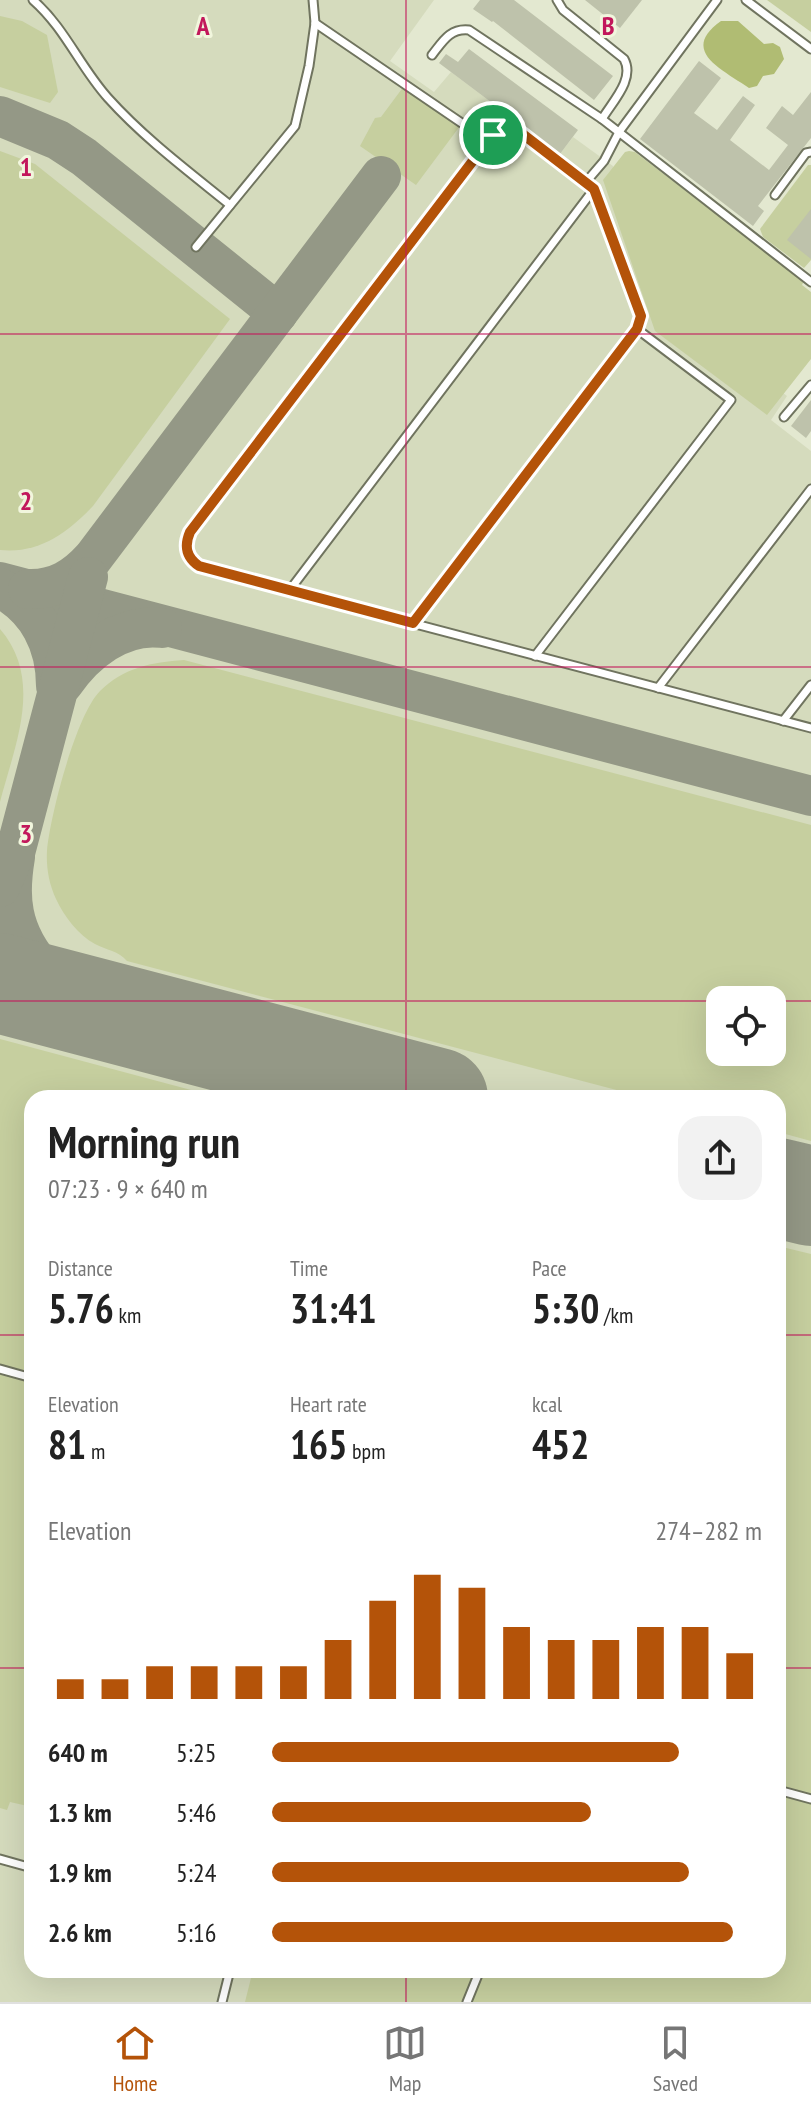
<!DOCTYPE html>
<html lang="en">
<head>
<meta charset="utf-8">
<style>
	body { margin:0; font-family:"PT Sans Narrow",sans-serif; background:#f2f2f2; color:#222; height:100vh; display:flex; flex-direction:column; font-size:30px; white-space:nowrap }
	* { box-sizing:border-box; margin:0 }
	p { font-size:26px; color:#767676 }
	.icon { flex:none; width:44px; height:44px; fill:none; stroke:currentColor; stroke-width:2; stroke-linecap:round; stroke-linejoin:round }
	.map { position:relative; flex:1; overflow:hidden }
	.sheet { position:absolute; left:24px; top:1090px; width:762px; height:888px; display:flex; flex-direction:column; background:#fff; border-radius:24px; box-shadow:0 8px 32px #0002 }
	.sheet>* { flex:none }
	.tools { position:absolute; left:706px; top:986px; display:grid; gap:16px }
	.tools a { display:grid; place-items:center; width:80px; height:80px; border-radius:16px; background:#fff; box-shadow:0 8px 32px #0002; font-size:40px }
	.pin { position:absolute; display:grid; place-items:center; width:68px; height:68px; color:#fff; margin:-34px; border:4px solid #fff; border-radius:50%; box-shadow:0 2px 8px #0007 }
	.round { display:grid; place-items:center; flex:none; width:84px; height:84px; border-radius:24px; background:#f2f2f2 }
	.head { display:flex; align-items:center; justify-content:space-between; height:136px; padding:0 24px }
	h1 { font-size:44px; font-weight:800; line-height:60px }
	.figures { display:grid; grid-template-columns:repeat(3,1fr); gap:12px; height:136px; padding:8px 24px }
	.figures div { display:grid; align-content:center }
	.figures b { font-size:40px; font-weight:800 }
	.figures small { font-size:22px; font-weight:400 }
	.figures p { font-size:22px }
	.chart { height:224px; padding:16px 24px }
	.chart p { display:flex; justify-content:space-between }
	.chart svg { width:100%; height:144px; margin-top:8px; stroke:#b45309; stroke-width:6 }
	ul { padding:0 24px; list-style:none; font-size:26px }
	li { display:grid; grid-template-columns:128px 96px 1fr; align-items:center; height:60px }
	li i { height:20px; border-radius:10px; background:#b45309 }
	.menu { display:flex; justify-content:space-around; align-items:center; height:112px; border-top:2px solid #e0e0e0; background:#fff; font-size:22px; color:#767676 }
	.menu a { display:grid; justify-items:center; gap:4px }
	.menu .active { color:#b45309 }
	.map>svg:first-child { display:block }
	.built { fill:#d5dbbd; fill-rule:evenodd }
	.green { fill:#c6cf9f; fill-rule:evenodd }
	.forest { fill:#b0bc73 }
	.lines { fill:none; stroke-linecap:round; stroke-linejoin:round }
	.taxiway { stroke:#949886; stroke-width:40 }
	.runway { stroke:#949886; stroke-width:100 }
	.building { fill:#bec2ab }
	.lane-casing { stroke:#70745f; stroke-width:11 }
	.lane { stroke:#fff; stroke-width:7 }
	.route-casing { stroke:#fff; stroke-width:16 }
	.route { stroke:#b45309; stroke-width:10 }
	.grid { fill:none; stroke:#c2185b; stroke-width:2; stroke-opacity:0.55 }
	.grid-label { font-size:26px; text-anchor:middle; font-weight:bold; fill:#c2185b; stroke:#f1f6dd; stroke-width:6; stroke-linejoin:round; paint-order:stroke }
</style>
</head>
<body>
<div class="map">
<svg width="811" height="2002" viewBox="0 0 811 2002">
	<rect width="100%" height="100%" fill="#e3e8d0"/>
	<path class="built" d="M0 0H434L390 61 434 92 451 72 560 154 573 137 613 166 660 300 787 396 771 420 811 451V2002H0ZM720 1000H772V1052H720ZM32 1098H778V1970H32Z"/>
	<g class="green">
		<polygon points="767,0 811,0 811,32"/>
		<polygon points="0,16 22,21 47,35 58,92 50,103 0,87"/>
		<polygon points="404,86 460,126 416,185 360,146 375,118 381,117"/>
		<path d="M0 151 35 164 230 319 93 506C67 533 39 554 0 550Z"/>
		<polygon points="629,151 635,152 804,281 802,285 811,292 811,359 767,415 655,331 603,180 625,152"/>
		<polygon points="808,165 811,165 811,260 804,268 763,237 760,229"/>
		<path d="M0 629C44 680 15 744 0 802Z"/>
		<path d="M184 660 811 825V1141L778 1132V1098H647L127 961C119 951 106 950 95 944 78 935 64 916 56 899 49 884 46 867 47 851 50 816 76 715 100 691 123 668 152 662 184 660ZM720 1000H772V1052H720Z"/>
		<polygon points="0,1039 221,1098 32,1098 32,1807 10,1802 7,1810 0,1808"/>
		<polygon points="778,1246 811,1254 811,2002 245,2002 253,1970 778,1970"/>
	</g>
	<path class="forest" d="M721 21H738L764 44 773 43 780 47 784 59 774 74 763 76 757 86 749 88C722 69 679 51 721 21Z"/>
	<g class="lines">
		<g class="taxiway">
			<polyline points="0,116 58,140 84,157 278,313"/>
			<polyline points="0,582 811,796"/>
			<path d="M0 588C38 608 56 644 56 686"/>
			<path d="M28 589C56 590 75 578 93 558L381 176"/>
			<path d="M63 684C85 652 121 623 162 628"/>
			<path d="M15 857C12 875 10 894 14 913 22 954 60 994 98 1008"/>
			<polyline points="0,887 15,853 88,577"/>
		</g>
		<g class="runway">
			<polyline points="0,983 438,1098"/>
			<polyline points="778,1188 811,1196"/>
		</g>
	</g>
	<g class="building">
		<polygon points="480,0 514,0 613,76 594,100 493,21 492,22 473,9"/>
		<polygon points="585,0 642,0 620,28"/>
		<polygon points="469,49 578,130 560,154 439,63 446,54 458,62"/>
		<polygon points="699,61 721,78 694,113 717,130 743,96 755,105 730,140 769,170 788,145 766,128 782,106 793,115 811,92 811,138 758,206 764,211 753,226 640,139"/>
		<polygon points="811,209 811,259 787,240"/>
		<polygon points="811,400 811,431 806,438 791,426"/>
	</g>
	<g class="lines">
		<g class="lane-casing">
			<g id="lane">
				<path d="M33 0C65 28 80 67 108 98 144 138 188 171 230 205"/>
				<path d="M557 0 563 10 624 59C635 79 613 101 602 119"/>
				<polyline points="746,0 811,49"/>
				<polyline points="315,23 488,141"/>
				<path d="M432 55C443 41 450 28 469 30L602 119 811 282"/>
				<polyline points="586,182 604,161 619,132 717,0"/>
				<polyline points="775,195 806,153 811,152"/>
				<polyline points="196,247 295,126 309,66 315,23 313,0"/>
				<polyline points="784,417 811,385"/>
				<polyline points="289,591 594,189"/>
				<path d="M413 623 637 329 641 316 594 189 520 132C507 129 497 130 488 141L190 532C182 551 191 564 210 570L811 728"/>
				<polyline points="535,656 731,400 637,329"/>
				<polyline points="658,688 811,489"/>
				<polyline points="783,721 811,685"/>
				<polyline points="0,1369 32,1378"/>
				<polyline points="778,1790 811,1799"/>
				<polyline points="0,1859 32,1868"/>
				<polyline points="222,2002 230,1970"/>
				<polyline points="467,2002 480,1970"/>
			</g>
		</g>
		<use href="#lane" class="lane"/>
	</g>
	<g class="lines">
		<g class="route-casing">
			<path id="route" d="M503 130 520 132 594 189 641 316 637 329 413 623 199 566C186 557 184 546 190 532L488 141Z"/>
		</g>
		<use href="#route" class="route"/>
	</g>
	<path class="grid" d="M406 0V1098M0 334H811M0 667H811M0 1001H720M772 1001H811M0 1335H32M778 1335H811M0 1668H32M778 1668H811M406 1970V2002"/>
	<g class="grid-label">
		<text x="203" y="35">A</text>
		<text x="608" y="35">B</text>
		<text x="26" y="176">1</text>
		<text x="26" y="510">2</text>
		<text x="26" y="843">3</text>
	</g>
</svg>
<div class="tools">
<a><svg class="icon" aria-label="locate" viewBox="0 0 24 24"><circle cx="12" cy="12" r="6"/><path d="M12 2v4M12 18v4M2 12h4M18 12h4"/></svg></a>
</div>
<div class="pin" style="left:493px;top:135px;background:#1e9e55"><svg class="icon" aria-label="arrive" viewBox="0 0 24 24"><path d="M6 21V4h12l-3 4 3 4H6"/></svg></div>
<section class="sheet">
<div class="head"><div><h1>Morning run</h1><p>07:23 · 9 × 640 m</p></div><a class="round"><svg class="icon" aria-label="share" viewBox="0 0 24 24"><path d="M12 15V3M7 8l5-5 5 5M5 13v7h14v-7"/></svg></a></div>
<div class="figures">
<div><p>Distance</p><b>5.76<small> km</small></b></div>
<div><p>Time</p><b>31:41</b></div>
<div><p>Pace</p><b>5:30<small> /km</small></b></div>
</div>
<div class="figures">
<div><p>Elevation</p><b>81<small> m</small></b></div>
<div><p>Heart rate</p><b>165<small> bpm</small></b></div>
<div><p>kcal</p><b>452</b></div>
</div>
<div class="chart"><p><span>Elevation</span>274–282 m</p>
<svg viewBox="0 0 160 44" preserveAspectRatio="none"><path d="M5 44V38M15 44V38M25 44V34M35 44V34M45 44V34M55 44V34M65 44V26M75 44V14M85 44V6M95 44V10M105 44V22M115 44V26M125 44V26M135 44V22M145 44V22M155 44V30"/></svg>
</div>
<ul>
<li><b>640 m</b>5:25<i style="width:83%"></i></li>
<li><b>1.3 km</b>5:46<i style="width:65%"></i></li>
<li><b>1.9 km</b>5:24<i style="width:85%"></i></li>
<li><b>2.6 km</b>5:16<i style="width:94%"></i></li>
</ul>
</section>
</div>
<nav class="menu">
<a class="active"><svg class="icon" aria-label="home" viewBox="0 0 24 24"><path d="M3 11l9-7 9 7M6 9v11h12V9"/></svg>Home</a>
<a><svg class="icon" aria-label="map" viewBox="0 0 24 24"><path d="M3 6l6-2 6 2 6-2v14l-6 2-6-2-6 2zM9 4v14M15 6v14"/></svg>Map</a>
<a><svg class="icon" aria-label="saved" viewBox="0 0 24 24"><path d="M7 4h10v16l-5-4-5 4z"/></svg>Saved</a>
</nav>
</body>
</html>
